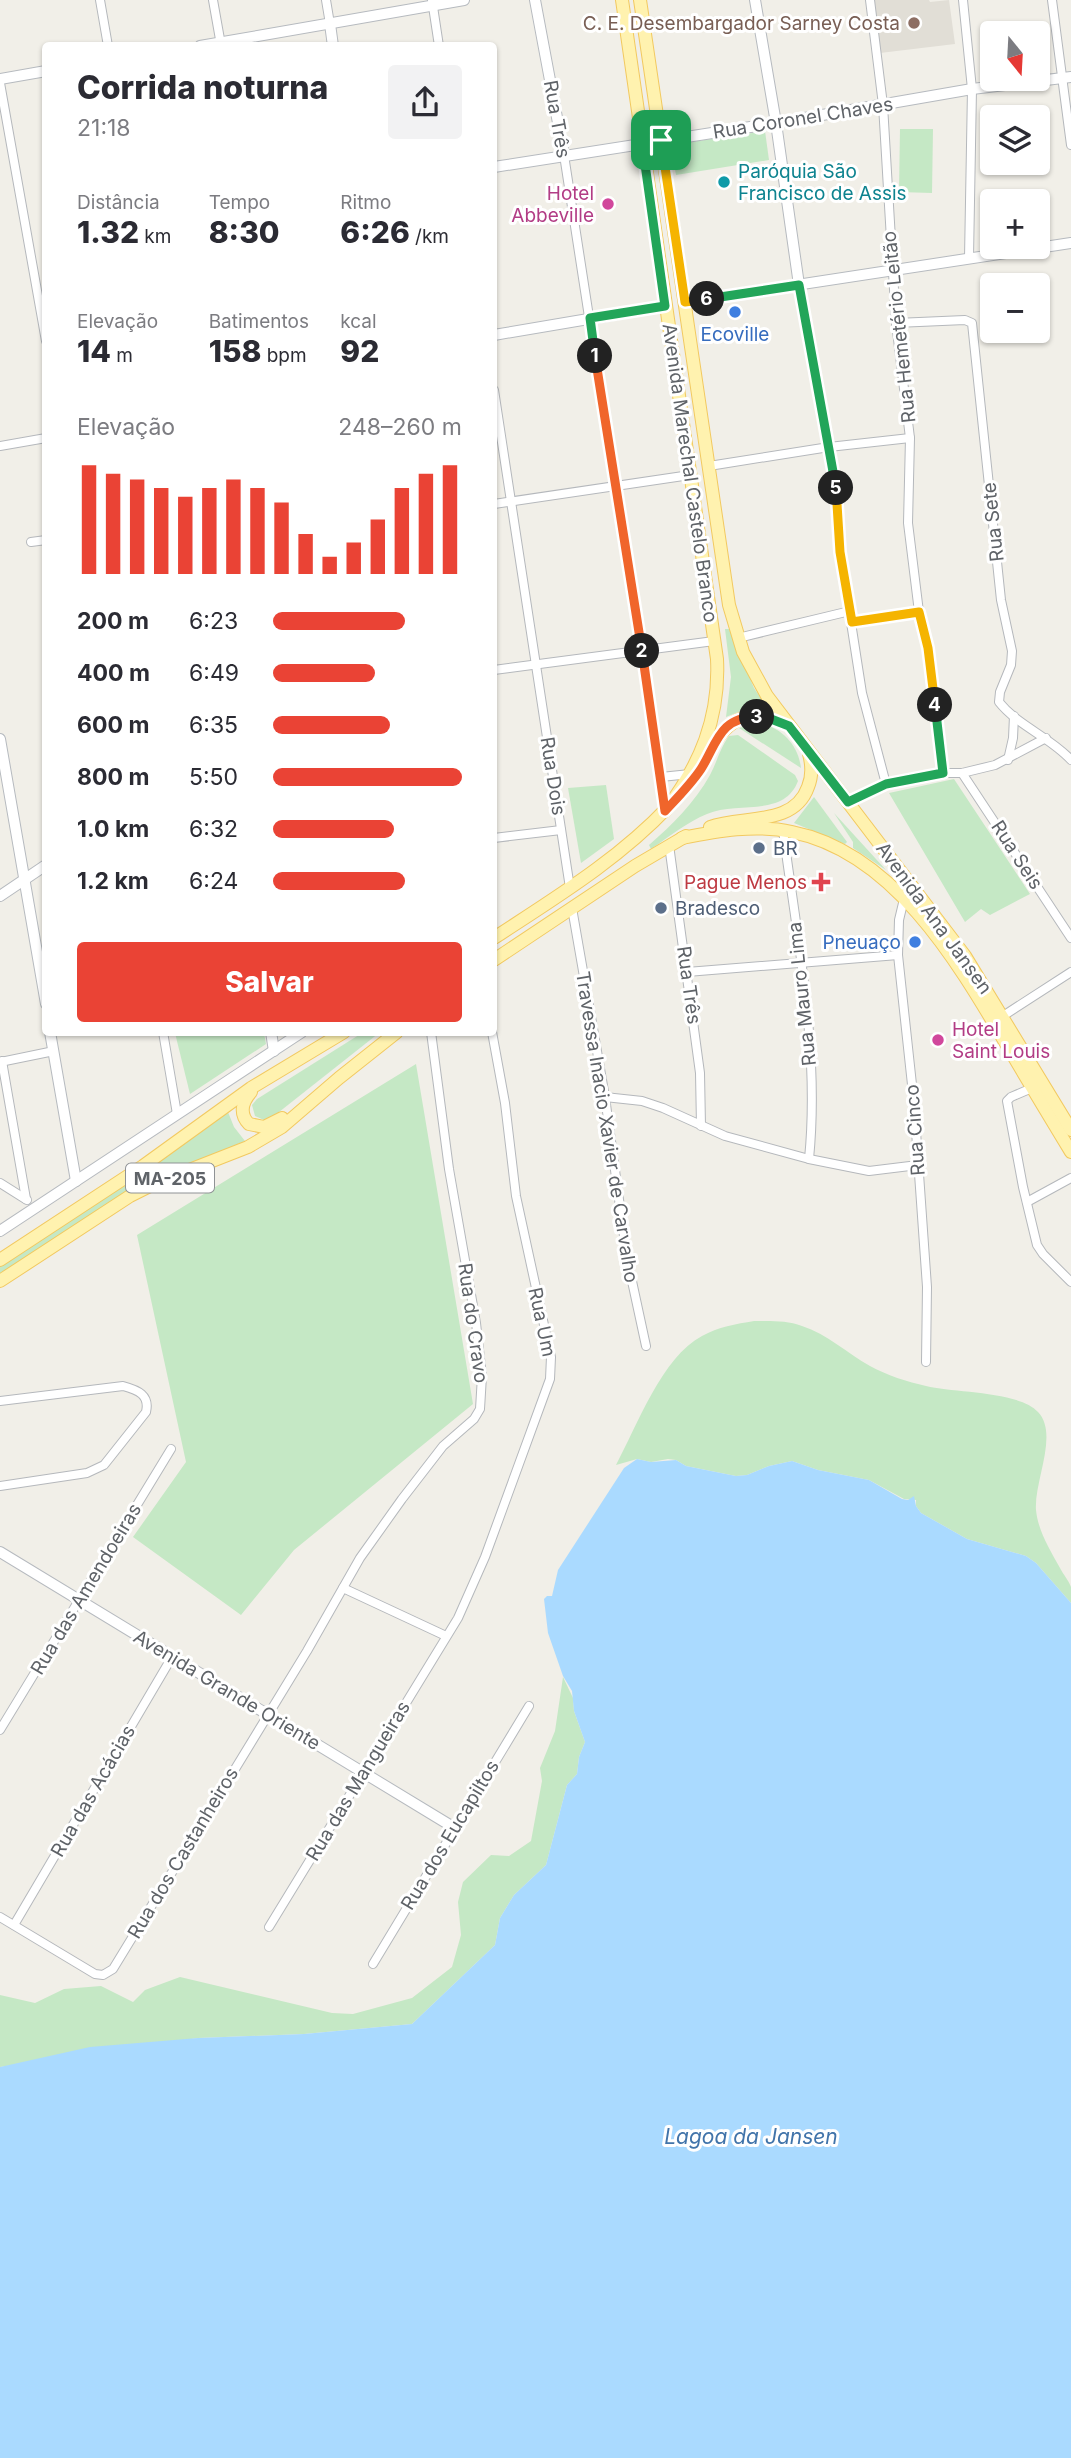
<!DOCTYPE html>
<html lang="pt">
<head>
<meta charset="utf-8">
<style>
	body { margin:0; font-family:Inter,sans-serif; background:#f2f2f3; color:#2b2b33; height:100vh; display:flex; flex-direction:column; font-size:26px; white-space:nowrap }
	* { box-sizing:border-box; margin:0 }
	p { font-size:23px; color:#7c7c81 }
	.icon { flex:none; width:38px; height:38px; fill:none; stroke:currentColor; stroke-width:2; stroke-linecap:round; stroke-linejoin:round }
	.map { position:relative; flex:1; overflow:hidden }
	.details { position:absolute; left:42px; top:42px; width:455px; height:994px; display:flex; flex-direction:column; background:#fff; border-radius:7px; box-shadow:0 2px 5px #0004 }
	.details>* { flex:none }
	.needle { width:46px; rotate:162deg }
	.fabs { position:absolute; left:980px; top:21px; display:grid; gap:14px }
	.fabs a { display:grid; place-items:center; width:70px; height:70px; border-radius:7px; background:#fff; box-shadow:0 2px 5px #0004; font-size:35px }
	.pin { position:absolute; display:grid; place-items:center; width:60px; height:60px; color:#fff; margin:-30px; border-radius:14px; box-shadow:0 4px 10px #0006 }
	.km { position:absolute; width:35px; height:35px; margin:-18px; border-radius:50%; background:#222; color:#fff; font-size:19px; line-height:35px; text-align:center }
	.round { display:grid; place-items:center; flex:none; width:74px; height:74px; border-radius:7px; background:#f2f2f3 }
	.overview { display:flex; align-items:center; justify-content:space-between; height:119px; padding:0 35px }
	h1 { font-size:32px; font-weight:800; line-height:52px }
	.metrics { display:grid; grid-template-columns:repeat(3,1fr); gap:10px; height:119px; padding:7px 35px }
	.metrics div { display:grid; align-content:center }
	.metrics b { font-size:30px; font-weight:800 }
	.metrics small { font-size:19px; font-weight:400 }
	.metrics p { font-size:19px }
	.chart { height:196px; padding:14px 35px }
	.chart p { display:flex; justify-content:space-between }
	.chart svg { width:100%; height:126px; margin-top:7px; stroke:#ea4335; stroke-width:6 }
	.button { display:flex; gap:14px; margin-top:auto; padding:14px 35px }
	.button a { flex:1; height:80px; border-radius:7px; background:#ea4335; color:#fff; font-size:28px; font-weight:800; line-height:80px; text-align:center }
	ul { padding:0 35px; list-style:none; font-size:23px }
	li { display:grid; grid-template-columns:112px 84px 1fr; align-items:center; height:52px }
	li i { height:18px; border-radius:9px; background:#ea4335 }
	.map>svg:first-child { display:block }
	.education { fill:#e1ded6 }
	.green { fill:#c5e8c5 }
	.water { fill:#aadaff }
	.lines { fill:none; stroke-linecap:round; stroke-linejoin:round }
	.street-casing { stroke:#b5b8bc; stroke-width:10 }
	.secondary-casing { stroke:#b6babf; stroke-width:12 }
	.primary-casing { stroke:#f2c960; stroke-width:14 }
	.street { stroke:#fff; stroke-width:8 }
	.secondary { stroke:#fff; stroke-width:10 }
	.primary { stroke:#fff2af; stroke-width:12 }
	.split-1-casing { stroke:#fff; stroke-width:14 }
	.split-2-casing { stroke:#fff; stroke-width:14 }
	.split-3-casing { stroke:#fff; stroke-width:14 }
	.split-4-casing { stroke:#fff; stroke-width:14 }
	.split-5-casing { stroke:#fff; stroke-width:14 }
	.split-6-casing { stroke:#fff; stroke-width:14 }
	.split-7-casing { stroke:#fff; stroke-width:14 }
	.split-1 { stroke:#22a559; stroke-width:9 }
	.split-2 { stroke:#f0652b; stroke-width:9 }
	.split-3 { stroke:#f0652b; stroke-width:9 }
	.split-4 { stroke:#22a559; stroke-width:9 }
	.split-5 { stroke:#f5b400; stroke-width:9 }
	.split-6 { stroke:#22a559; stroke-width:9 }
	.split-7 { stroke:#f5b400; stroke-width:9 }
	.education-dot { fill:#8d6e63; stroke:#fff; stroke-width:2.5 }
	.culture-dot { fill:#0f9aa8; stroke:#fff; stroke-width:2.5 }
	.hotel-dot { fill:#d1479c; stroke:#fff; stroke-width:2.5 }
	.shop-dot { fill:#3f7fe0; stroke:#fff; stroke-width:2.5 }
	.service-dot { fill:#5c6f8a; stroke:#fff; stroke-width:2.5 }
	.health-dot { fill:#e0444e; stroke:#fff; stroke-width:2.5 }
	.labels { text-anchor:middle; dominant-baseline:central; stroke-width:6; stroke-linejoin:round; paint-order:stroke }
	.shield { fill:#fff; stroke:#8f9295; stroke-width:2 }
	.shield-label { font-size:18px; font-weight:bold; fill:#5f6368 }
	.education-label { font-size:19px; fill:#785e54; stroke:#fff; text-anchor:end }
	.street-label { font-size:19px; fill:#5f6368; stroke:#fff }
	.culture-label { font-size:19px; fill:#0d838f; stroke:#fff; text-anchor:start }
	.hotel-label { font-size:19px; fill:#b23c85; stroke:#fff; text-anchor:end }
	.shop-label { font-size:19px; fill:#366cbe; stroke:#fff }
	.service-label { font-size:19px; fill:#4e5e75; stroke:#fff; text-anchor:start }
	.health-label { font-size:19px; fill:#be3a42; stroke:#fff; text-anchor:end }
	.water-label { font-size:21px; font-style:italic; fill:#4174aa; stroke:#fff }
</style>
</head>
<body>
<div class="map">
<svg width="1071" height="2458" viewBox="0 0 1071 2458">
	<rect width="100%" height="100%" fill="#f1efe8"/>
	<polygon class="education" points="874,0 929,0 930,2 949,0 955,44 880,53"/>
	<g class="green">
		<polygon points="900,129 933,129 932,193 899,192"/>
		<polygon points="765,131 769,160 676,175 671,145"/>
		<polygon points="725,629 729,629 754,688 768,709 751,707 726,717 731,677"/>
		<path d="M758 723C781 727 798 744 801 768L739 728Z"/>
		<path d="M738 735 795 775 798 781C784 818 737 801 707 814 687 822 669 837 651 849L649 845C672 825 695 802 710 775 717 762 720 748 729 736Z"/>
		<polygon points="954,779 1030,894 990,915 981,909 965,922 889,793"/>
		<polygon points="606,785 614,839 581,863 568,788"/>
		<polygon points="814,797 847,842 845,844 794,823"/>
		<polygon points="834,813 886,870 853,848 853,842"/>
		<polygon points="175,1033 264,1033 266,1044 190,1094"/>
		<polygon points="362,1033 379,1033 274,1116 264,1120 255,1116 252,1105 257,1099"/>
		<polygon points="416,1064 473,1404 294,1550 241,1615 133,1537 186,1462 137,1235"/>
		<polygon points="228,1112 234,1127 245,1141 130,1189 0,1274 0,1265 135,1178"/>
		<path d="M754 1321C770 1321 786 1320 802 1326 827 1334 847 1353 870 1366 886 1375 908 1382 926 1386 954 1393 1019 1391 1038 1412 1059 1434 1034 1481 1036 1510 1038 1531 1050 1550 1060 1568 1063 1574 1069 1581 1071 1587 1071 1592 1071 1598 1071 1603L1036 1563 1026 1556 967 1539 921 1513 916 1506V1500L904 1499 869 1480 818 1470 792 1461 769 1466 747 1475 736 1476 686 1466 676 1460 668 1459 651 1462 637 1459 616 1465C637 1426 662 1357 702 1336 718 1327 736 1324 754 1321Z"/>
		<polygon points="563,1677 573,1698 574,1711 585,1742 579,1757 577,1774 567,1785 546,1865 514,1895 500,1918 495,1945 412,2024 304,2034 198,2038 0,2067 0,1995 35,2003 64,1989 101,1986 133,2002 145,1990 180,1977 332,2013 353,2014 412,1998 452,1967 461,1935 458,1902 463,1882 491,1855 509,1856 531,1841 542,1781 540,1768 555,1731"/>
	</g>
	<polygon class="water" points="637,1459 651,1462 676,1460 686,1466 736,1476 747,1475 769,1466 792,1461 818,1470 869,1480 902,1499 908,1500 914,1496 916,1506 921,1513 967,1539 1026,1556 1036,1563 1071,1603 1071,2458 0,2458 0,2067 90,2047 198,2038 304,2034 412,2024 495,1945 500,1918 514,1895 546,1865 567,1785 577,1774 579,1757 585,1742 574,1711 572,1691 563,1676 548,1633 544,1599 547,1596 552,1596 558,1570 624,1468"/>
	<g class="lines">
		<g class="street-casing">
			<g id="street">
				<polyline points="100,0 108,46"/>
				<polyline points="213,0 221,45"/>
				<polyline points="326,0 330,24"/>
				<polyline points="432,0 439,46"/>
				<polyline points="870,0 883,105 896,323 910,438 908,523 919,612 930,663 943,773"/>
				<polyline points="963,0 972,89 969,258"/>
				<polyline points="1052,0 1071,145"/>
				<polyline points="0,83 46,341"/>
				<polyline points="564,155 665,809"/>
				<polyline points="799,285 837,494 840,552 862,693 886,784"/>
				<path d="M896 323 965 320 972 323 1001 600 1012 651 1011 665 1000 692 999 702C1018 726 1050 737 1071 760"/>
				<polyline points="494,390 570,888"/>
				<polyline points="0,446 46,438"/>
				<polyline points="709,466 829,447 910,438"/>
				<polyline points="494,504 690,475"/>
				<polyline points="31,542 46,540"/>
				<polyline points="852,622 919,612"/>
				<polyline points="738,638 850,611"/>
				<polyline points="494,670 714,641"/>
				<polyline points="1008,760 1013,738 1014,716"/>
				<polyline points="962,773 1071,938"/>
				<polyline points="661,777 690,774"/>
				<polyline points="848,802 886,784 943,773 962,773 995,765 1046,738"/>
				<path d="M783 830C797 938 820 1050 809 1159"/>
				<polyline points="494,838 561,830"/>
				<polyline points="669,845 700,1073 701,1126"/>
				<polyline points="904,899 899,920 898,955 914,1103 927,1287 926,1362"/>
				<polyline points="572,908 605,1097 627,1258 646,1346"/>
				<polyline points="687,972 898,955"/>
				<polyline points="1003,1016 1071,972"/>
				<polyline points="163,1032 177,1114"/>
				<polyline points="2,1061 26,1199"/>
				<polyline points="0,1062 54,1051"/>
				<polyline points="1032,1088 1011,1097 1007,1101 1023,1187 1037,1245 1043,1254 1071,1282"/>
				<polyline points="605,1097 642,1101 663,1108 725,1136 809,1159 869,1171 918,1165"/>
				<polyline points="0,1183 27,1200"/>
				<polyline points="1027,1202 1071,1178"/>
				<path d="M0 1401 123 1386C138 1390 150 1395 146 1412L104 1465 87 1473 0 1486"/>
				<polyline points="343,1588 446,1636"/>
				<polyline points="0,1730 171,1449"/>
				<polyline points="0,1917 95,1974 103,1975 113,1969 307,1651 360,1558 402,1499 443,1446 474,1419 480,1409 482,1376 476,1323 449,1169 431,1032"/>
				<polyline points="14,1925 172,1657"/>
				<polyline points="269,1927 458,1618 485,1557 550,1379 551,1357 516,1196 505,1103 492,1032"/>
				<polyline points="373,1964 529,1706"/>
			</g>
		</g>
		<g class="secondary-casing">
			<g id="secondary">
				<polyline points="535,0 564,155"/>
				<polyline points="755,0 776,123 799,285"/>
				<polyline points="330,24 333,46"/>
				<polyline points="200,46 464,0"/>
				<polyline points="0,79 46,71"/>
				<polyline points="494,167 776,123 972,89 1071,77"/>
				<polyline points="685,302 1071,243"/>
				<polyline points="494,335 665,306"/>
				<polyline points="0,739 46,1004"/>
				<polyline points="0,896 46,865"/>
				<polyline points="50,1032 76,1181"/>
				<polyline points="271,1032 274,1051"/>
				<polyline points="0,1231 302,1032"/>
				<polyline points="0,1552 453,1827"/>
			</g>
		</g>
		<g class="primary-casing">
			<g id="primary">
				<path d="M622 0 717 659C720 718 700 765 665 811"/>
				<polyline points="640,0 729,605 743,652 767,696 965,956 1071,1130"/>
				<path d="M706 759C724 720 746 705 788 725"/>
				<path d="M710 827C742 815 794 827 808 787 813 775 812 765 809 754"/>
				<path d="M682 838C717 831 756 824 792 832 897 853 961 968 1011 1052 1031 1086 1051 1119 1071 1152"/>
				<path d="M494 938C555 898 618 860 669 806"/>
				<polyline points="494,960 635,866 686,836"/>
				<path d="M251 1092C242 1102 239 1114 249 1124L264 1127 282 1118"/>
				<polyline points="0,1260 143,1166 251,1088 344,1032"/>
				<polyline points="0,1281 130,1196 156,1183 248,1147 282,1127 339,1078 397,1032"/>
			</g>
		</g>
		<use href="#street" class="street"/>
		<use href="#secondary" class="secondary"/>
		<use href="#primary" class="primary"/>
	</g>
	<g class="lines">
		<g class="split-1-casing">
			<polyline id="split-1" points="595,356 590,318 665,306 642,143 661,140"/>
		</g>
		<g class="split-2-casing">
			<polyline id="split-2" points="595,356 642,651"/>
		</g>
		<g class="split-3-casing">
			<path id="split-3" d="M642 651 665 811C678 797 691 784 701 769 717 744 719 717 757 717"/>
		</g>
		<g class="split-4-casing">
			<polyline id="split-4" points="757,717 771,719 789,726 848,802 886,784 943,773 935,705"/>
		</g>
		<g class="split-5-casing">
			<polyline id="split-5" points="836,488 840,552 852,622 919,612 928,648 935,705"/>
		</g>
		<g class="split-6-casing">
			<polyline id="split-6" points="707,299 799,285 836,488"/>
		</g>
		<g class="split-7-casing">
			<polyline id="split-7" points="661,140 685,302 707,299"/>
		</g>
		<use href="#split-1" class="split-1"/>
		<use href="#split-2" class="split-2"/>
		<use href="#split-3" class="split-3"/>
		<use href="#split-4" class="split-4"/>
		<use href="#split-5" class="split-5"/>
		<use href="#split-6" class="split-6"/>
		<use href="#split-7" class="split-7"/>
	</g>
	<circle class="education-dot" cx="914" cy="23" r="7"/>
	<circle class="culture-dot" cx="724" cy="182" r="7"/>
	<g class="hotel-dot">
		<circle cx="608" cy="204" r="7"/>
		<circle cx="938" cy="1040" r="7"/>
	</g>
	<g class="shop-dot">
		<circle cx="735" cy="312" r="7"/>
		<circle cx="915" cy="942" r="7"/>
	</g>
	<g class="service-dot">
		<circle cx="759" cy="848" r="7"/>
		<circle cx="661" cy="908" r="7"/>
	</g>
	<path class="health-dot" d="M817.5 871.5h7v7h7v7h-7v7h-7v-7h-7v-7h7z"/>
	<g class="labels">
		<rect class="shield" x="126" y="1163.5" width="88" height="29" rx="5"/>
		<g class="shield-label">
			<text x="170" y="1178">MA-205</text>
		</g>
		<g class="education-label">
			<text x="900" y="23">C. E. Desembargador Sarney Costa</text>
		</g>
		<g class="street-label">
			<text transform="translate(803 118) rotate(-9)">Rua Coronel Chaves</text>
			<text transform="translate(557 119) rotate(80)">Rua Três</text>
			<text transform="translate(899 327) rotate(-96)">Rua Hemetério Leitão</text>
			<text transform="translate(690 473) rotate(82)">Avenida Marechal Castelo Branco</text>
			<text transform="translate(993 522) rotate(-96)">Rua Sete</text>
			<text transform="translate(553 776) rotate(81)">Rua Dois</text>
			<text transform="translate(1017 855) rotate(57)">Rua Seis</text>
			<text transform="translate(934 918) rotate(54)">Avenida Ana Jansen</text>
			<text transform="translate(689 985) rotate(82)">Rua Três</text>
			<text transform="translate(802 994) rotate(-96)">Rua Mauro Lima</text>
			<text transform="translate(607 1127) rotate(81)">Travessa Inacio Xavier de Carvalho</text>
			<text transform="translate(915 1130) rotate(-94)">Rua Cinco</text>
			<text transform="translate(542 1322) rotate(78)">Rua Um</text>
			<text transform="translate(473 1323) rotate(82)">Rua do Cravo</text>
			<text transform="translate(86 1589) rotate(-59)">Rua das Amendoeiras</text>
			<text transform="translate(227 1690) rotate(31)">Avenida Grande Oriente</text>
			<text transform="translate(358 1781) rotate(-59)">Rua das Mangueiras</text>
			<text transform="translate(93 1791) rotate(-60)">Rua das Acácias</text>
			<text transform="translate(450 1835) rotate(-59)">Rua dos Eucapiltos</text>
			<text transform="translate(183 1853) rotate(-59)">Rua dos Castanheiros</text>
		</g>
		<g class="culture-label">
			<text x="738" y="171">Paróquia São<tspan x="738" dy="22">Francisco de Assis</tspan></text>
		</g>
		<g class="hotel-label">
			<text x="594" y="193">Hotel<tspan x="594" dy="22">Abbeville</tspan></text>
			<text x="952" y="1029" text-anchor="start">Hotel<tspan x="952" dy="22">Saint Louis</tspan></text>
		</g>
		<g class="shop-label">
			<text x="735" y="334">Ecoville</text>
			<text x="901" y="942" text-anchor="end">Pneuaço</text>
		</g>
		<g class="service-label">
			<text x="773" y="848">BR</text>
			<text x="675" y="908">Bradesco</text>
		</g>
		<g class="health-label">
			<text x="807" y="882">Pague Menos</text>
		</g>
		<g class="water-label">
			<text x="751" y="2136">Lagoa da Jansen</text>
		</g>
	</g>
</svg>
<div class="fabs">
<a><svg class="needle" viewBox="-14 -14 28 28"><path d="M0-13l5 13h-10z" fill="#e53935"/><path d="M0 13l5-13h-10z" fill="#7c7c81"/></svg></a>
<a><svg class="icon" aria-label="layers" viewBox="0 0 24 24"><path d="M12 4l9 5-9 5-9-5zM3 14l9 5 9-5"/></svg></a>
<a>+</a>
<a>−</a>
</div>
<div class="pin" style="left:661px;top:140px;background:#1e9e55"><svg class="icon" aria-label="arrive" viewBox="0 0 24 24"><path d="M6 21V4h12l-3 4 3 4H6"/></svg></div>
<b class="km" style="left:595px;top:356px">1</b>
<b class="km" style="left:642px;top:651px">2</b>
<b class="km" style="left:757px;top:717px">3</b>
<b class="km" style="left:935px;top:705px">4</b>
<b class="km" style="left:836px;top:488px">5</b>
<b class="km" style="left:707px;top:299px">6</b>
<section class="details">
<div class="overview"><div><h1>Corrida noturna</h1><p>21:18</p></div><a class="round"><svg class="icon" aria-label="share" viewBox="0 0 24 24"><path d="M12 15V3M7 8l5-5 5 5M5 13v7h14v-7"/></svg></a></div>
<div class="metrics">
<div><p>Distância</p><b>1.32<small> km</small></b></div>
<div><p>Tempo</p><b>8:30</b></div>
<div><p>Ritmo</p><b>6:26<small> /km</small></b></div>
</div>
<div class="metrics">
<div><p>Elevação</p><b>14<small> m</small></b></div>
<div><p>Batimentos</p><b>158<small> bpm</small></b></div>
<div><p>kcal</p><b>92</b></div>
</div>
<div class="chart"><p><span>Elevação</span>248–260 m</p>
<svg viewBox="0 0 160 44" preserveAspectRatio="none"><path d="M5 44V6M15 44V9M25 44V11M35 44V14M45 44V17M55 44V14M65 44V11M75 44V14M85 44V19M95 44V30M105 44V38M115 44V33M125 44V25M135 44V14M145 44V9M155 44V6"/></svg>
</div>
<ul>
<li><b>200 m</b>6:23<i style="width:70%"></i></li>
<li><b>400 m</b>6:49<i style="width:54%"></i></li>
<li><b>600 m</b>6:35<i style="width:62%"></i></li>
<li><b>800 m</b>5:50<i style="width:100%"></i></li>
<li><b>1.0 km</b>6:32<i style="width:64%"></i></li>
<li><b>1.2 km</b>6:24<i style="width:70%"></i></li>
</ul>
<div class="button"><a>Salvar</a></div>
</section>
</div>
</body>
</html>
